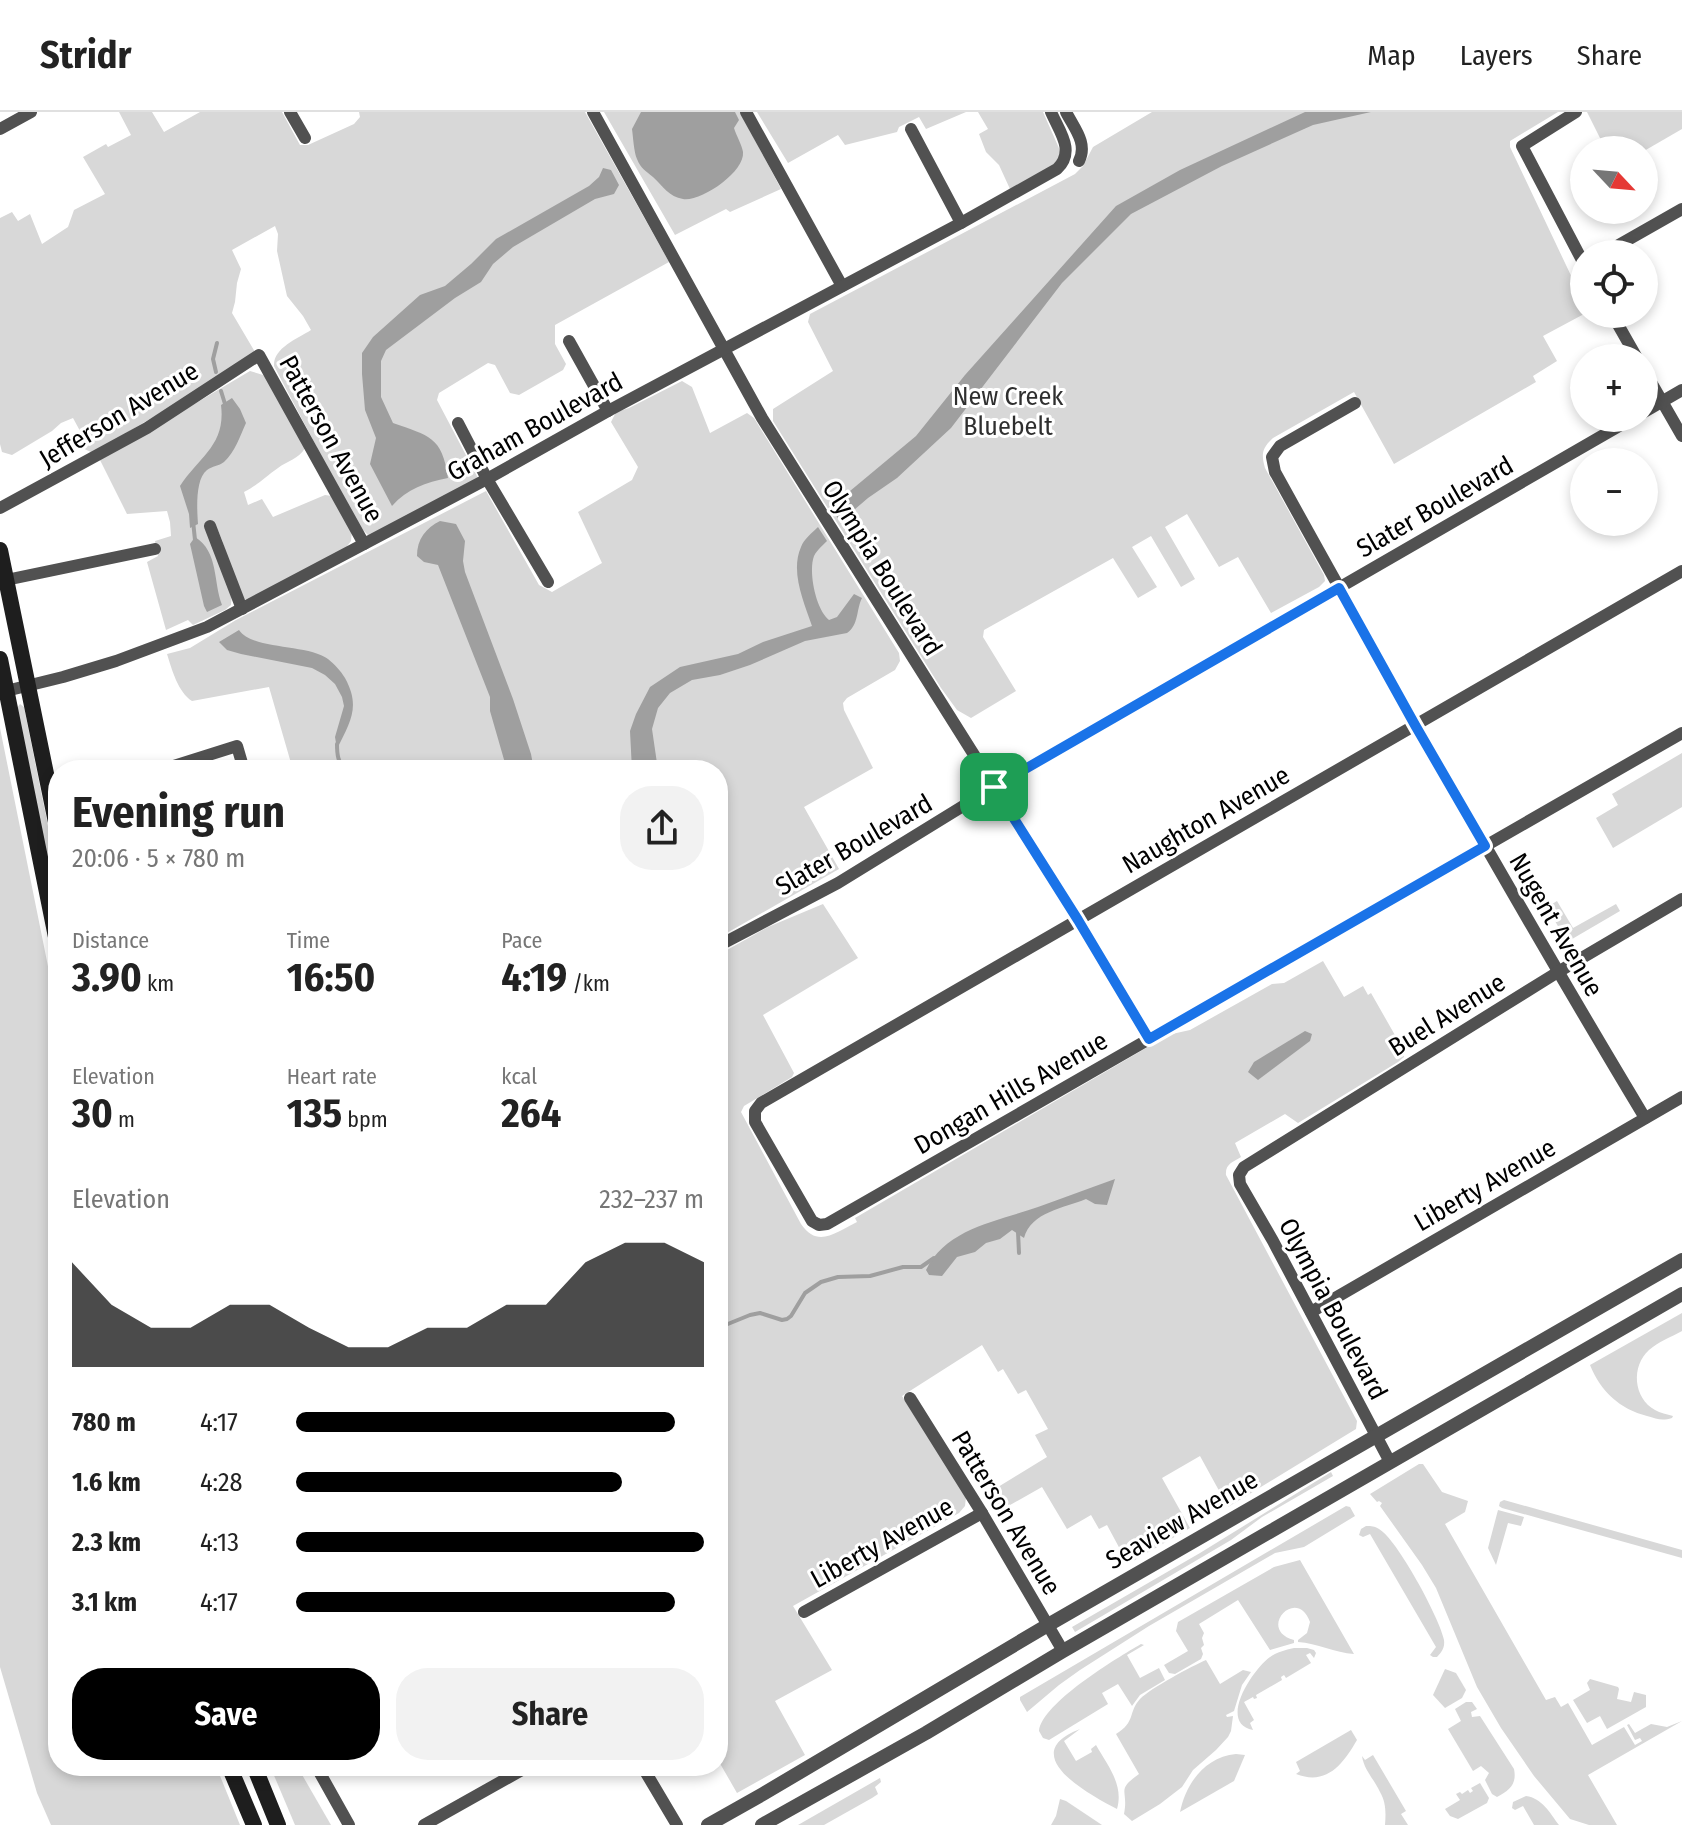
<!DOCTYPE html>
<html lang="en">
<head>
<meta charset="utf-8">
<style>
	body { margin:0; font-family:"Fira Sans Condensed",sans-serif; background:#f2f2f2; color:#222; height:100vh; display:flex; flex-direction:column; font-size:30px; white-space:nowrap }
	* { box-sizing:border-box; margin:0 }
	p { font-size:26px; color:#767676 }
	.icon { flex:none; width:44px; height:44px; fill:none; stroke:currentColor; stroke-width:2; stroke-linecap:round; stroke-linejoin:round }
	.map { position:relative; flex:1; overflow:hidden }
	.drawer { position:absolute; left:48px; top:648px; width:680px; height:1016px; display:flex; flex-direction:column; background:#fff; border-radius:32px; box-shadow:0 4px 12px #0003 }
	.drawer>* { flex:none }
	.needle { width:52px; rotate:116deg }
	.controls { position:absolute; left:1570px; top:24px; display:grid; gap:16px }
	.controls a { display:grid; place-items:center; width:88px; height:88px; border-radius:50%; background:#fff; box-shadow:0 4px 12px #0003; font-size:40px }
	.pin { position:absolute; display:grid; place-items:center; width:68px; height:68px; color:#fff; margin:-34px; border-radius:16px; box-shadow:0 4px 12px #0006 }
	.round { display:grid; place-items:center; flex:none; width:84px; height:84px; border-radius:32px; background:#f2f2f2 }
	.overview { display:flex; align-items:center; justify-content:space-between; height:136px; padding:0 24px }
	h1 { font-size:44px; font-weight:700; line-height:60px }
	.stats { display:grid; grid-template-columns:repeat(3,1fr); gap:12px; height:136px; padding:8px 24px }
	.stats div { display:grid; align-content:center }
	.stats b { font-size:40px; font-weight:700 }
	.stats small { font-size:22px; font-weight:400 }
	.stats p { font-size:22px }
	.chart { height:224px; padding:16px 24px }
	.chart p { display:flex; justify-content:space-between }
	.chart svg { width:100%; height:144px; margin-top:8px; fill:#000; opacity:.7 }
	.button { display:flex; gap:16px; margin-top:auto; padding:16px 24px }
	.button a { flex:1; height:92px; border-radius:32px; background:#000; color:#fff; font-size:32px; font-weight:700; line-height:92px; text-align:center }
	.button a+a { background:#f2f2f2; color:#222 }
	ul { padding:0 24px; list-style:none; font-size:26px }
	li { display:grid; grid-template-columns:128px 96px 1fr; align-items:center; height:60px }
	li i { height:20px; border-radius:10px; background:#000 }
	header { display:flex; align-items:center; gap:48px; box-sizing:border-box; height:112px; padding:0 40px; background:#fff; border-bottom:2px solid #e0e0e0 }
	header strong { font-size:38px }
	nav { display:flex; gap:44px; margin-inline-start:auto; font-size:28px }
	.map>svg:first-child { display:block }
	.green { fill:#d8d8d8 }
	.water { fill:#9f9f9f }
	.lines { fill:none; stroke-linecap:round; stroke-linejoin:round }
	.stream { stroke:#9f9f9f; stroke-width:4 }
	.minor { stroke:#515151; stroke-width:12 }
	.tertiary { stroke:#515151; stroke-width:14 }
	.secondary { stroke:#1e1e1e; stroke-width:16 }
	.route-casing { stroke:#fff; stroke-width:16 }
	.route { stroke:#1a73e8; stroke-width:10 }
	.labels { text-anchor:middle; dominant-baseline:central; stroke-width:6; stroke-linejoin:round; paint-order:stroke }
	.park-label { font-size:26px; fill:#2f2f2f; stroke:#fff }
	.street-label { font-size:26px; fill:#000; stroke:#fff }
</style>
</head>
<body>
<header>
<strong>Stridr</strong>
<nav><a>Map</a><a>Layers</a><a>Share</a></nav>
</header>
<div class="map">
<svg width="1682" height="1713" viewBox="0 0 1682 1713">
	<rect width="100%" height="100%" fill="#fff"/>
	<g class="green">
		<path d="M119 0H152L164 20 200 0H282L300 33H308L354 12 360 5 359 0H585L669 150 555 213V232L566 252 563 258 519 283 510 281 495 253 488 251 439 281 437 288 478 366 372 423H368L358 413 274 254C273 236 297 227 311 218L303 204 287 184 277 139 278 122 275 114 232 138 241 157 237 171 235 190 232 201 255 240 170 295 96 339 91 340 80 335 86 330 73 306 61 311 52 319 12 343 2 340 0 332V106L12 100 18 109 30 102 42 132 68 115 74 98 105 82 83 45 106 32 108 35 131 23Z"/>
		<polygon points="604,0 740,0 781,77 730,100 726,97 675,123"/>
		<polygon points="757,0 966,0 926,17 919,5 899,15 897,20 845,33 838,23 788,51"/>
		<polygon points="978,0 1043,0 1062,43 1053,54 1010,77 999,53 986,40 979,22 988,17"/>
		<path d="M1152 0H1558L1510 29V35L1584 191V202L1543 224 1557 249 1533 264 1536 270 1394 352 1354 280 1273 326C1262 336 1261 342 1265 356L1324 463 1325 469 1319 475 1271 501 1238 445 1219 455 1187 402 1165 415 1195 467 1181 475 1151 424 1132 435 1157 475 1138 486 1113 446 984 518 983 525 1016 579 971 606 957 598 941 576 773 309V297L833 259 808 210 810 202 1075 62 1083 54 1093 35Z"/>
		<polygon points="1587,0 1682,0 1682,17 1644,39 1606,38"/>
		<path d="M250 259 263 263 267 266 305 336C299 347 287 349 278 356 265 365 258 373 244 380L248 393 262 387 273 405 325 383 332 384 352 418 351 429 345 437 248 488 242 487 239 483 222 428 217 416 232 481 231 493 225 498 193 513 188 508 166 518 147 450 158 444 155 429 171 424 170 410 167 399 127 402 100 348Z"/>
		<path d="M682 269 692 275 710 321 747 301 754 306 899 541 900 549 895 558 847 586 843 591 844 598 873 656 804 695 839 757 718 826V658H333L328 650 302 658H293L269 575 192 589C178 580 172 558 167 542L190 536 236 508 486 379 539 473 552 480 602 451 578 400 632 368 638 355 611 310 616 300 629 296Z"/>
		<polygon points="20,592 24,595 58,764 58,799 17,596"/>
		<polygon points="0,616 58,904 58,1654 216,1654 240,1713 51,1713 37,1681 0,1555"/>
		<polygon points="1682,641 1682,695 1613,736 1596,706 1618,693 1612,682"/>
		<polygon points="1557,789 1573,816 1616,792 1620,799 1567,830 1547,795"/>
		<path d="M823 792 858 846 763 903 794 961 792 965 744 994 741 1000 801 1112C818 1137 836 1120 857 1110L855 1106 1153 932 1172 922 1190 918 1272 872 1284 871 1323 849 1344 885 1363 874 1368 883 1371 881 1404 939V945L1398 950 1298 1011 1285 1002 1235 1031 1241 1045C1233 1050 1225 1052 1226 1063L1357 1309 1356 1317 1228 1395 1200 1344 1162 1366 1190 1416 1128 1452 1107 1413 1099 1417 1091 1403 1067 1417 1042 1375 996 1401 985 1383 1047 1345 1035 1323 1048 1317 1026 1278 1018 1282 1003 1257 998 1260 982 1233 902 1284 966 1385 965 1394 959 1401 793 1494 832 1558 775 1589 805 1643 737 1681 718 1648V843L768 815Z"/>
		<path d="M1682 1201V1219C1671 1225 1658 1230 1649 1238 1631 1254 1633 1286 1655 1298 1660 1301 1667 1302 1673 1304L1672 1306C1662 1309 1657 1307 1647 1304 1620 1297 1601 1280 1590 1253Z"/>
		<polygon points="1419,1352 1423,1352 1442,1380 1468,1389 1465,1400 1445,1412 1546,1588 1555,1585 1561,1595 1568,1591 1592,1633 1624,1615 1635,1633 1642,1629 1640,1626 1635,1628 1627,1613 1629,1612 1635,1621 1651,1612 1667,1615 1682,1609 1588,1663 1617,1713 1589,1713 1570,1707 1534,1664 1501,1616 1477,1575 1436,1476 1422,1453 1380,1394 1382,1391 1379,1389 1377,1390 1370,1382"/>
		<polygon points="1331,1360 1333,1364 1262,1405 1231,1428 1075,1520 1072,1515 1200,1441"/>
		<polygon points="1504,1388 1682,1438 1682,1446 1502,1396 1499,1394 1500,1390"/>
		<polygon points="1346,1394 1350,1395 1355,1404 1304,1435 1275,1441 1149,1514 1080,1558 1059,1573 1027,1600 1020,1588 1020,1585"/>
		<polygon points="1498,1398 1524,1405 1521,1414 1508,1411 1496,1453 1488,1436"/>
		<path d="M1366 1414C1372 1414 1374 1414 1379 1417 1397 1427 1440 1507 1444 1528 1445 1535 1442 1540 1437 1545H1433L1430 1543 1436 1535 1370 1422 1363 1425 1359 1423 1361 1417Z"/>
		<path d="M1300 1448 1354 1542C1335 1541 1317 1531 1298 1530V1528L1307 1521 1310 1510C1297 1473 1256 1518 1294 1528V1531L1270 1538 1238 1488 1199 1512 1204 1521 1202 1526 1204 1533 1201 1536 1203 1542 1201 1547 1175 1562 1169 1561 1164 1553 1188 1539 1176 1519 1178 1510 1274 1455Z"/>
		<path d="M1141 1532 1144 1533 1127 1543 1140 1566 1159 1556 1165 1568 1140 1583 1132 1594 1118 1572 1102 1581 1108 1592 1049 1628 1043 1626 1039 1619C1042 1591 1117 1546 1141 1532Z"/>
		<path d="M1294 1536H1307L1314 1538 1316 1541 1314 1546 1310 1541 1306 1543 1311 1551 1286 1566 1284 1563 1281 1565 1282 1568 1256 1583 1257 1586 1254 1587 1253 1585 1244 1590 1254 1608 1250 1611 1253 1618C1217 1611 1253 1557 1270 1545 1277 1540 1285 1538 1294 1536Z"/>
		<path d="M1206 1548 1220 1572 1243 1558 1251 1560 1242 1573 1234 1599 1226 1603 1227 1605 1233 1604 1231 1619 1228 1625 1216 1638 1193 1658 1182 1675 1160 1692 1132 1709 1124 1702C1129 1677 1115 1679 1139 1662L1116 1622C1136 1610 1128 1600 1140 1587 1151 1576 1192 1554 1206 1548Z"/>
		<polygon points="1445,1557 1456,1561 1466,1578 1462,1586 1445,1596 1433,1583"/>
		<polygon points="1590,1567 1618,1575 1619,1577 1617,1587 1631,1590 1634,1580 1646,1583 1646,1595 1607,1617 1600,1604 1587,1611 1573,1588 1590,1578 1587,1571"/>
		<path d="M1466 1590H1472L1477 1597 1471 1600 1472 1605 1480 1604 1514 1657C1517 1672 1510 1678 1497 1685L1492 1682 1485 1668 1489 1661 1481 1654 1473 1659 1448 1617 1461 1609 1455 1597Z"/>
		<path d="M1080 1617 1064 1629 1076 1649 1092 1640 1091 1637 1096 1633C1108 1654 1124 1673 1117 1697 1088 1682 1015 1642 1080 1617Z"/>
		<path d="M1351 1618 1357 1628C1343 1652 1327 1674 1296 1662L1300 1659 1296 1650Z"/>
		<path d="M1236 1642 1245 1643 1234 1669 1180 1700C1186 1671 1205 1645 1236 1642Z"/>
		<path d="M1373 1643 1406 1699 1401 1702 1408 1713H1385C1386 1701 1386 1690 1380 1680 1374 1667 1364 1658 1362 1644L1365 1648Z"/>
		<polygon points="270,1654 297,1654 331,1713 295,1713"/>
		<polygon points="880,1666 881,1670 875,1675 878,1682 872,1686 824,1713 798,1713"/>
		<polygon points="1480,1671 1489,1686 1487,1691 1458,1707 1450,1704 1445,1697 1460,1688 1456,1682 1460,1680 1462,1682 1468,1678 1470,1681 1473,1679 1471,1676"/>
		<path d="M1526 1684C1542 1686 1550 1701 1559 1713H1534L1523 1694 1515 1698 1512 1696 1513 1690Z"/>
		<polygon points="1060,1687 1066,1689 1102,1713 1051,1713 1056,1704"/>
	</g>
	<g class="water">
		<path d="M641 0H735L739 8 734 16C736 23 742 33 743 40 745 60 701 90 683 87 669 85 663 74 653 65 646 59 641 57 637 47 634 41 633 24 632 17Z"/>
		<polygon points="1305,0 1371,0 1313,13 1222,54 1131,102 1062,171 951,316 897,366 868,386 840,410 832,397 844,384 916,324 965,263 1116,94 1180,58"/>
		<path d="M603 56 611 58 619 73 614 82 595 87 513 135 493 152 481 170 455 186 386 238 381 249V285L393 311C429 324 442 324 448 366 426 370 407 377 392 394L370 352 376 326 365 298 362 262V241L373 225 420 183 445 174 471 152 496 127 589 74 599 65Z"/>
		<path d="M232 286 240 297 246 311C240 324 235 340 224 350 219 354 212 354 207 358 195 367 197 398 198 412L190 416 189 402 180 374C200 344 226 333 221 293Z"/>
		<path d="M440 409 456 412 465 429 463 449 465 460 513 587 531 642 534 658H507L490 599V585L438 453 424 450 417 444C417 427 426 416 440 409Z"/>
		<path d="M818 415 827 429C823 433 817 438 814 444 808 460 816 498 829 508L837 505 854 482 862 486C856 498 859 513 847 521L805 529 750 553 720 563 692 568 670 581 658 596 652 617 658 658H632L630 619 636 602 650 575 680 555 738 542 763 530 812 514C804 490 790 460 801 435 804 427 812 421 818 415Z"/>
		<path d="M195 425C219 440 213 470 222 493L207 500 204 494 190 432Z"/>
		<path d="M239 518C252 538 308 532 328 547 334 552 341 559 345 566 361 595 350 610 337 637L335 625 344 594 342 585 335 572 325 563 312 556 241 542 227 538 219 530Z"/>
		<polygon points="1305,919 1312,922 1310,929 1258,968 1248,960 1254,950"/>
		<path d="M1115 1067 1107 1093 1095 1092 1086 1087C1064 1096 1031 1100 1024 1126L1012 1118 1000 1127 986 1131 975 1140 957 1145 942 1164 929 1163 926 1158C946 1116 999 1109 1038 1095 1064 1086 1089 1076 1115 1067Z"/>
	</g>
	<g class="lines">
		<g class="stream">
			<polyline points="216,260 213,247 217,231"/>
			<polyline points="221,279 225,292"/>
			<polyline points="193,409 195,428"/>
			<path d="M337 632C337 643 338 650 345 658"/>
			<polyline points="1018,1120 1019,1141"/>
			<polyline points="718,1216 750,1203 760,1201 782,1208 787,1207 791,1204 805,1181 821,1170 838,1165 870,1164 903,1155 921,1155 934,1146"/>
		</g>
		<g class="minor">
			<polyline points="290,0 305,26"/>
			<polyline points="593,0 762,306 1078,808 1149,927"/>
			<polyline points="746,0 842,174"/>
			<path d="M1066 0C1074 16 1088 31 1079 49"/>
			<polyline points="1576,0 1522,34 1584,152"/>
			<polyline points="0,17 31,0"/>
			<polyline points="911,17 961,111"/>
			<polyline points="1603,142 1682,97"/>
			<polyline points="1612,202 1637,246"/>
			<polyline points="569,229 608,299"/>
			<polyline points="1644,258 1682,324"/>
			<path d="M1355 291 1280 334 1272 345 1275 360C1395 577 1517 793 1645 1006"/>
			<polyline points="1644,300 1682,278"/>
			<polyline points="458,311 487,367 548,470"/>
			<polyline points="0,396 147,316 259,243 364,432"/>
			<polyline points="210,414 242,497"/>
			<polyline points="1682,459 761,991 755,999 755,1010 812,1109 819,1113 827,1112 1682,621"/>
			<polyline points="6,468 155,437"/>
			<path d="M6 579 63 565 116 549 207 515 487 367 608 299 961 111 1057 57C1076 39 1059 19 1051 0"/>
			<polyline points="161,658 237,634 244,658"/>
			<polyline points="718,834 838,771 994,675 1633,306"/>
			<polyline points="1311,1200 1682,985"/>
			<polyline points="910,1286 982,1401 1063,1539"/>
			<polyline points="1390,1350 1273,1129 1240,1072 1239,1063 1244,1055 1558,860 1682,787"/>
			<polyline points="804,1500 982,1401"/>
			<polyline points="316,1654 349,1713"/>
			<polyline points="642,1654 677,1713"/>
			<polyline points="424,1713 529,1654"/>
		</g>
		<g class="tertiary">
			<polyline points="708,1713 763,1682 1048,1513 1682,1148"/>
			<polyline points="762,1713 926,1621 1063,1539 1682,1182"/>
		</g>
		<g class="secondary">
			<polyline points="0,438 58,720"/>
			<polyline points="0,547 58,835"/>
			<polyline points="229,1654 254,1713"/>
			<polyline points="254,1654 278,1713"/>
		</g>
	</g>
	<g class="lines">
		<g class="route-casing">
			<polygon id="route" points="1339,476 1415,613 1485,734 1149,927 1078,808 994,675"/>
		</g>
		<use href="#route" class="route"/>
	</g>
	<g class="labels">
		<g class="park-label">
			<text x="1008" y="284">New Creek<tspan x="1008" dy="30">Bluebelt</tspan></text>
		</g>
		<g class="street-label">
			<text transform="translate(119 303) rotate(-31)">Jefferson Avenue</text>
			<text transform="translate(535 315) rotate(-29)">Graham Boulevard</text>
			<text transform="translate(331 327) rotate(61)">Patterson Avenue</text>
			<text transform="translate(1435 395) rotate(-30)">Slater Boulevard</text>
			<text transform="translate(882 456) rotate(58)">Olympia Boulevard</text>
			<text transform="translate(1206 708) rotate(-30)">Naughton Avenue</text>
			<text transform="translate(854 733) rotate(-30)">Slater Boulevard</text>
			<text transform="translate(1556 813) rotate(60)">Nugent Avenue</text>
			<text transform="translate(1447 903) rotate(-32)">Buel Avenue</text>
			<text transform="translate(1011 981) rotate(-30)">Dongan Hills Avenue</text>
			<text transform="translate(1485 1073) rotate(-30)">Liberty Avenue</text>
			<text transform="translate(1333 1197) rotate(62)">Olympia Boulevard</text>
			<text transform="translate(1006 1401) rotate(59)">Patterson Avenue</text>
			<text transform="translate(1182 1408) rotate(-30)">Seaview Avenue</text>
			<text transform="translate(882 1431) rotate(-29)">Liberty Avenue</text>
		</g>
	</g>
</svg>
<div class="controls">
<a><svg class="needle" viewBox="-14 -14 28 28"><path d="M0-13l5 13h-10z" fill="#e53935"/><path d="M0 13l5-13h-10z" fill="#767676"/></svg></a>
<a><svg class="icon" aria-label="locate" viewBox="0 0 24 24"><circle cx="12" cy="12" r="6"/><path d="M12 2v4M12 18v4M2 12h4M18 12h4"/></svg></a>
<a>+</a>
<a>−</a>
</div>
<div class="pin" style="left:994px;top:675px;background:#1e9e55"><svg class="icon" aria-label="arrive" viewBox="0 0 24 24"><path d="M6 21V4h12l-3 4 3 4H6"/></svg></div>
<section class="drawer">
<div class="overview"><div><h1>Evening run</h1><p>20:06 · 5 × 780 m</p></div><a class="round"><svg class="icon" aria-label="share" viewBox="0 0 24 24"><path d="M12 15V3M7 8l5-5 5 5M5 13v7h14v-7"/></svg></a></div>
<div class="stats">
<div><p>Distance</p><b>3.90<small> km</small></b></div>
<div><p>Time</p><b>16:50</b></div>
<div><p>Pace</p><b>4:19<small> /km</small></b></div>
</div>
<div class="stats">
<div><p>Elevation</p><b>30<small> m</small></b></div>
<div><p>Heart rate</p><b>135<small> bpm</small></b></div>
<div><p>kcal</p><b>264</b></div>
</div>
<div class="chart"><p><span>Elevation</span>232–237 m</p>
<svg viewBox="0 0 160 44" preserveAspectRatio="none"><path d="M0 44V12L10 25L20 32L30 32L40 25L50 25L60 32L70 38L80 38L90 32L100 32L110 25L120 25L130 12L140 6L150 6L160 12V44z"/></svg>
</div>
<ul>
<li><b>780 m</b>4:17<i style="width:93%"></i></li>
<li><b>1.6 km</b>4:28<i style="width:80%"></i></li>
<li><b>2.3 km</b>4:13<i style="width:100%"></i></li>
<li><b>3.1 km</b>4:17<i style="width:93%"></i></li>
</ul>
<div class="button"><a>Save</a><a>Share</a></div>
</section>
</div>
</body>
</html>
